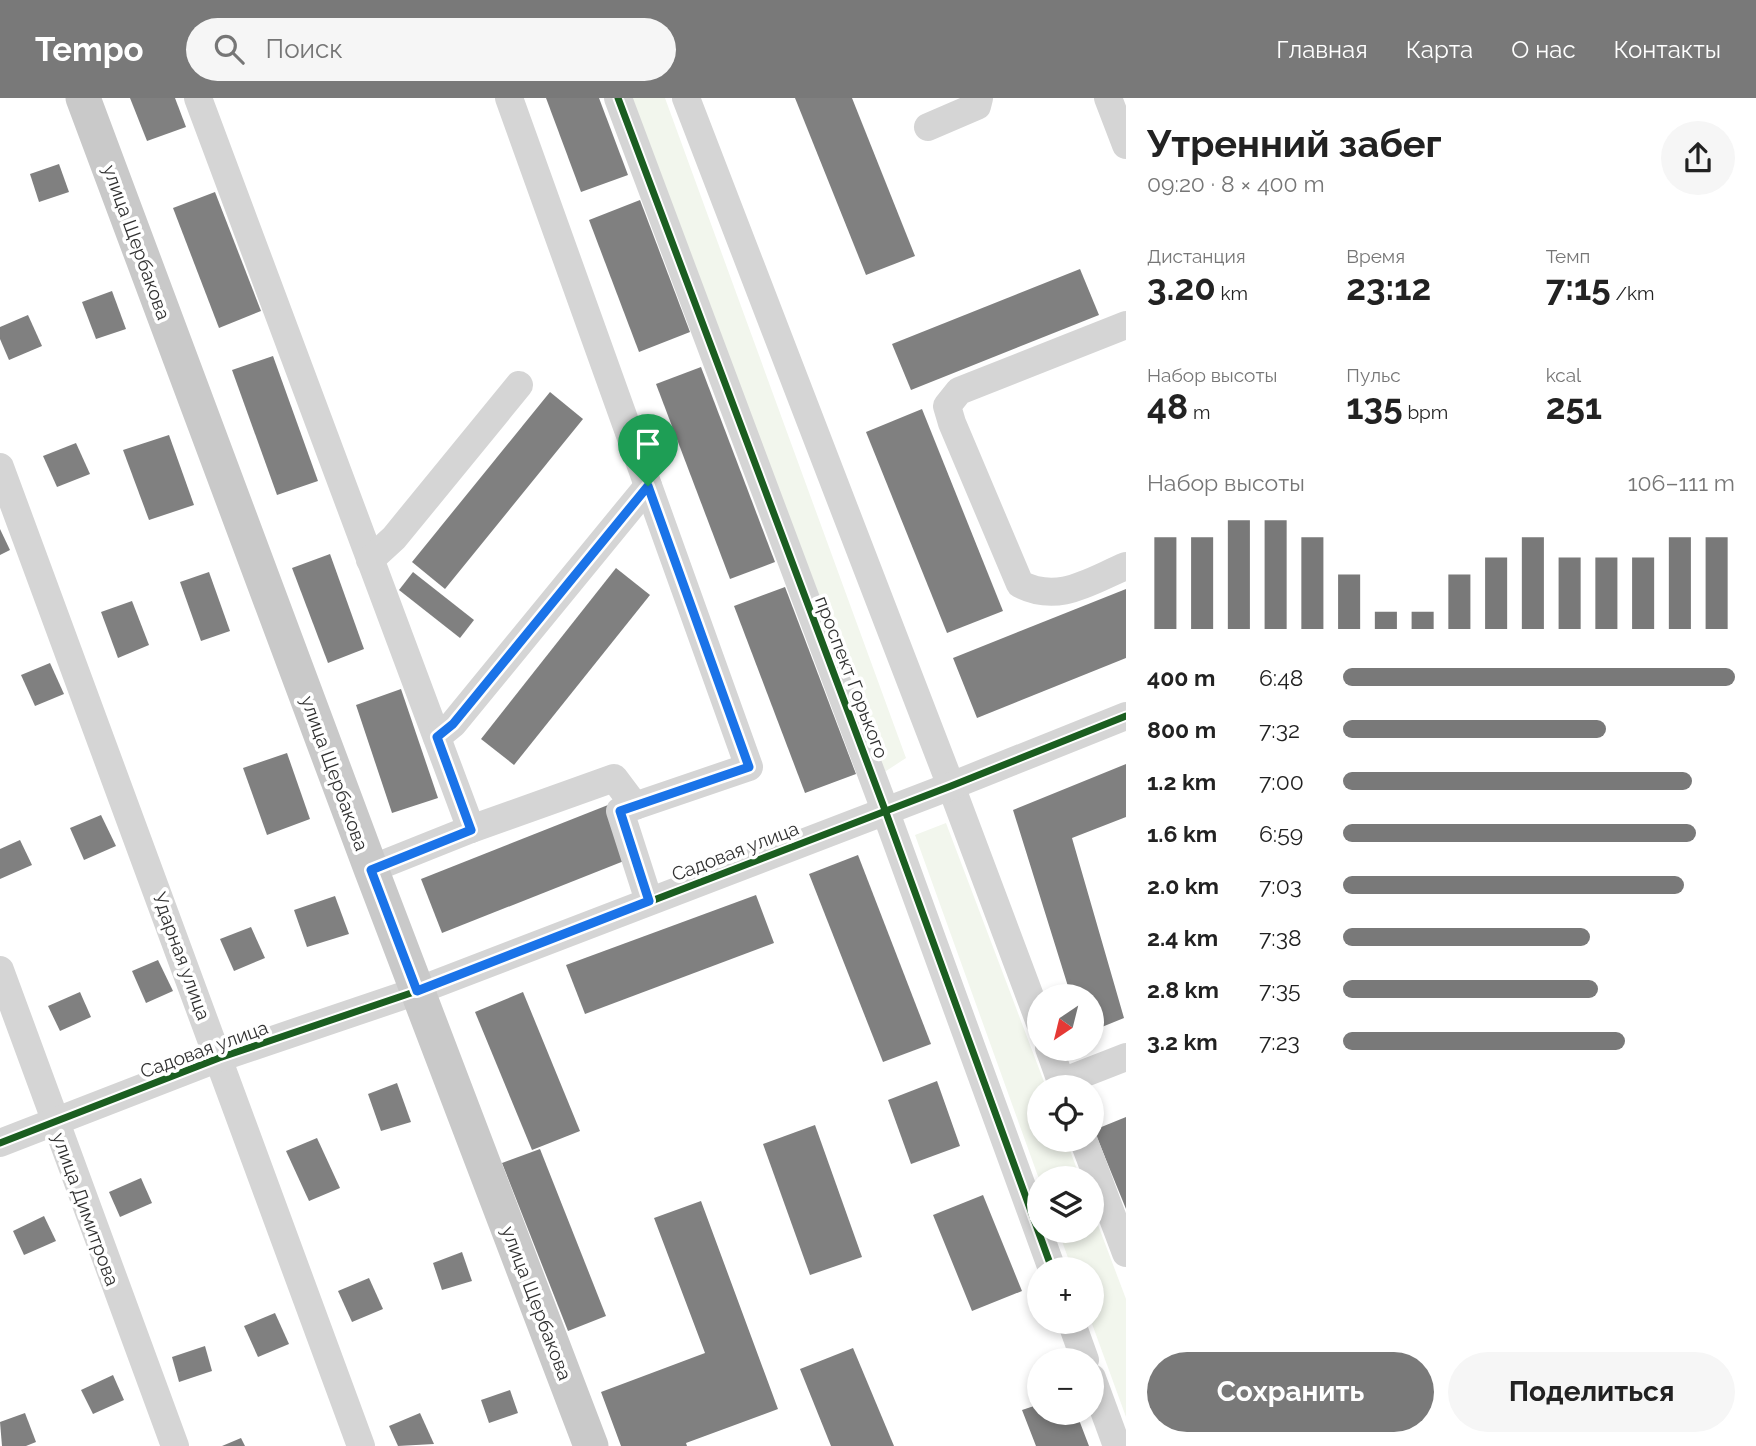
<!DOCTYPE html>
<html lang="ru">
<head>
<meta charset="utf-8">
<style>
	body { margin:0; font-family:Raleway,sans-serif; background:#f6f6f6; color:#222; height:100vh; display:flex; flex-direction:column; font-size:26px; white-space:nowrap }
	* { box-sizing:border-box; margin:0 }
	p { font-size:23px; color:#767676 }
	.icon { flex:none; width:38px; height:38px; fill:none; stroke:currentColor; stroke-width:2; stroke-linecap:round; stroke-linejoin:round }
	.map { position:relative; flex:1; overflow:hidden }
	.panel { display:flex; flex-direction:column; background:#fff; width:630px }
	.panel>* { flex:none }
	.needle { width:46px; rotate:215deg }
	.tools { position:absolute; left:1027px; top:886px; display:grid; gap:14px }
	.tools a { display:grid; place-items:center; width:77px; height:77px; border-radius:50%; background:#fff; box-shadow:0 4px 10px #0003; font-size:35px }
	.pin { position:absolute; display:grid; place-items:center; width:60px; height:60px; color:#fff; margin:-72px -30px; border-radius:50% 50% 50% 0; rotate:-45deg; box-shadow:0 0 7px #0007 }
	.pin .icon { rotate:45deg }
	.round { display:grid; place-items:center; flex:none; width:74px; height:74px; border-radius:37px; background:#f6f6f6 }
	.summary { display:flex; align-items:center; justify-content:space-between; height:119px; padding:0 21px }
	h1 { font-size:38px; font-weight:700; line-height:52px }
	.stats { display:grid; grid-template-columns:repeat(3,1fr); gap:10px; height:119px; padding:7px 21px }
	.stats div { display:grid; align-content:center }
	.stats b { font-size:35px; font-weight:700 }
	.stats small { font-size:19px; font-weight:400 }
	.stats p { font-size:19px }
	.chart { height:196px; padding:14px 21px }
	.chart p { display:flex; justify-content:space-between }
	.chart svg { width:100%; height:126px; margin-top:7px; stroke:#797979; stroke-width:6 }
	.primary-button { display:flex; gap:14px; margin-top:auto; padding:14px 21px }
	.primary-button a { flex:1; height:80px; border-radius:42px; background:#797979; color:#fff; font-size:28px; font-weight:700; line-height:80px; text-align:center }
	.primary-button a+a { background:#f6f6f6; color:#222 }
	ul { padding:0 21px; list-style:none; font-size:23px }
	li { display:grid; grid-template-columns:112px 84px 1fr; align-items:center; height:52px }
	li i { height:18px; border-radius:9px; background:#797979 }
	header { display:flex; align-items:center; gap:42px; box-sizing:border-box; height:98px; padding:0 35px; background:#797979; color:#fff }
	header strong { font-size:33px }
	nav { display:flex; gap:38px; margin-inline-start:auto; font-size:24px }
	.search { width:490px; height:63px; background:#f6f6f6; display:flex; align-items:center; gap:18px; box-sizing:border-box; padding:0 24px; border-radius:38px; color:#767676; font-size:26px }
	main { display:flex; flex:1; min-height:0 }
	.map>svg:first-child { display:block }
	.green { fill:#f2f6ed }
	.building { fill:#808080 }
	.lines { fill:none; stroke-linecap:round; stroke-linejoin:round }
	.minor { stroke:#d5d5d5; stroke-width:28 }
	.major { stroke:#c9c9c9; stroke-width:35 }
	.cycleway-casing { stroke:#fff; stroke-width:11 }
	.cycleway { stroke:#1b5e20; stroke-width:7 }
	.route-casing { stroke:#fff; stroke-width:14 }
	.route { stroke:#1a73e8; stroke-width:9 }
	.labels { text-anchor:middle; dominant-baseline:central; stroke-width:7; stroke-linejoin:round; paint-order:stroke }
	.street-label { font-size:19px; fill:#313131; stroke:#fff }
</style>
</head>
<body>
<header>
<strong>Tempo</strong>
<div class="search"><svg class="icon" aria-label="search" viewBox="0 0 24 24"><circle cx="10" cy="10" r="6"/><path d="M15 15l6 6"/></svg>Поиск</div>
<nav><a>Главная</a><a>Карта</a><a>О нас</a><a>Контакты</a></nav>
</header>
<main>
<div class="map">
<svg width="1126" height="1348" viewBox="0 0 1126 1348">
	<rect width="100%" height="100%" fill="#fff"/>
	<g class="green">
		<polygon points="628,0 665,0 906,660 883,675"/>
		<polygon points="946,725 1046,989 1040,989 1040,1041 1066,1041 1080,1080 1039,1081 915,737"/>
		<polygon points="1092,1111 1126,1201 1126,1319 1091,1223 1092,1171 1072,1171 1058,1132 1092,1132"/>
	</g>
	<g class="building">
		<polygon points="130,0 175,0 186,29 147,43"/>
		<polygon points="546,0 599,0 628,77 581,94"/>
		<polygon points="795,0 852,0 915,158 866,177"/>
		<polygon points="59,66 69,94 39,104 30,76"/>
		<polygon points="215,94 261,213 219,230 173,110"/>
		<polygon points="640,102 690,234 639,254 589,122"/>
		<polygon points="1080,171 1099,217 911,292 892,246"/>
		<polygon points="112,193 126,231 96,241 82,204"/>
		<polygon points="28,217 42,248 9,262 0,241 0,229"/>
		<polygon points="273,258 318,383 277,397 232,272"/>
		<polygon points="701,269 775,464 730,481 656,286"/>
		<polygon points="550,294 583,321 445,491 412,464"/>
		<polygon points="922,311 1003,513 947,535 866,334"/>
		<polygon points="169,337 194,407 149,422 123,352"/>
		<polygon points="76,345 90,376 57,389 43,358"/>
		<polygon points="0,431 10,452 0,457"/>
		<polygon points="330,456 364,551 328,565 292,470"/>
		<polygon points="616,470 650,497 514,667 481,641"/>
		<polygon points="209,474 230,533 201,543 180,484"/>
		<polygon points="413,474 474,522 460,540 399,492"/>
		<polygon points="785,489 856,676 805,695 734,508"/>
		<polygon points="1126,491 1126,560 977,620 953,560"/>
		<polygon points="132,503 149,547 118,560 101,514"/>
		<polygon points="50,565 64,596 35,608 21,577"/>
		<polygon points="401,591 438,700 392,715 356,607"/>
		<polygon points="287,655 310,721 267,737 243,670"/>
		<polygon points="1126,666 1126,719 1072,740 1124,920 1092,933 1092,898 1071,898 1013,712"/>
		<polygon points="608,707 629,761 442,835 421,781"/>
		<polygon points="101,717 116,748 84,762 70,730"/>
		<polygon points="20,742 32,767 0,781 0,751"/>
		<polygon points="858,757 931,946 883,964 809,776"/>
		<polygon points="756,797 774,845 585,916 566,867"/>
		<polygon points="335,798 349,836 307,849 294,812"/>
		<polygon points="251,829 265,860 234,873 220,841"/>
		<polygon points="158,862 173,893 146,905 132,873"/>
		<polygon points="80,894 91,919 60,933 48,908"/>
		<polygon points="523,894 580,1033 532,1052 475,914"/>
		<polygon points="937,983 960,1048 911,1066 888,1002"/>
		<polygon points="397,985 411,1024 381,1033 368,996"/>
		<polygon points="1126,1019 1126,1111 1094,1032"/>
		<polygon points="815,1027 862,1159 810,1177 763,1046"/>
		<polygon points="317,1040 340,1090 309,1103 286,1053"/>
		<polygon points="540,1051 606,1218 568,1233 502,1065"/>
		<polygon points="141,1080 152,1105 120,1119 109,1094"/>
		<polygon points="983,1097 1022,1193 972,1213 933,1117"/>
		<polygon points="701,1103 778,1311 686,1345 687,1348 621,1348 601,1294 705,1255 654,1120"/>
		<polygon points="44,1118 56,1143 24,1157 13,1133"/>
		<polygon points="462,1154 472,1183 442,1192 433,1165"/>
		<polygon points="369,1180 383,1211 352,1224 338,1193"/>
		<polygon points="275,1215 289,1246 258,1259 244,1228"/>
		<polygon points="205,1248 212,1273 179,1284 172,1259"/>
		<polygon points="853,1250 894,1348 831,1348 800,1271"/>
		<polygon points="113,1277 124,1302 93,1316 81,1292"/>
		<polygon points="510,1292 518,1315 489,1325 481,1302"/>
		<polygon points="1040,1306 1040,1314 1076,1314 1089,1348 1036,1348 1022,1312"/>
		<polygon points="25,1315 36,1344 26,1348 2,1348 0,1324"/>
		<polygon points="420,1315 434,1346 398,1348 389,1328"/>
		<polygon points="241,1340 245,1348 222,1348"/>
	</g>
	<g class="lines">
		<g class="minor">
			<polyline points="198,0 471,731 371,771"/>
			<polyline points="509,0 749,669 620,713 649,803"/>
			<polyline points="618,0 885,712 1052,1171"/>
			<polyline points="686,0 951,688 1040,925"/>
			<polyline points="1108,0 1126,47"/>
			<polyline points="928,29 977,8 979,0"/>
			<path d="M1126 227 959 293 947 308 952 325 1020 486C1059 506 1090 483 1126 468"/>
			<polyline points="0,369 361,1348"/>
			<polyline points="370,462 394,440 519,287"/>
			<polyline points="437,639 453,626 648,388"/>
			<polyline points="471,731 614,680 635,708"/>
			<polyline points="0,872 175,1348"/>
			<polyline points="1049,950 1063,989"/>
			<polyline points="1062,984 1126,959"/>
			<polyline points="1083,1041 1126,1155"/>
			<polyline points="0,1045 219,960 417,893 951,688 1126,618"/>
			<polyline points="1071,1223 1085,1262"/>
			<polyline points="1092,1280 1117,1348"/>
		</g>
		<polyline class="major" points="83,0 371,771 591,1348"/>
		<g class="cycleway-casing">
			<g id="cycleway">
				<polyline points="618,0 885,712 1052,1171"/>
				<polyline points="0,1045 219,960 417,893 951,688 1126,618"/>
			</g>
		</g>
		<use href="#cycleway" class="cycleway"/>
	</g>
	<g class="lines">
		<g class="route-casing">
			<polygon id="route" points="648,388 749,669 620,713 649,803 417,893 371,772 471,732 437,639 453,626"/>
		</g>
		<use href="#route" class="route"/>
	</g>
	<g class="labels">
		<g class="street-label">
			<text transform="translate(137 144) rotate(70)">улица Щербакова</text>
			<text transform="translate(852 579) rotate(69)">проспект Горького</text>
			<text transform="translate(335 675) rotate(70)">улица Щербакова</text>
			<text transform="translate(735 753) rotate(-21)">Садовая улица</text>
			<text transform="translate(182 858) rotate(70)">Ударная улица</text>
			<text transform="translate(204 951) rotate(-20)">Садовая улица</text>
			<text transform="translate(86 1111) rotate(70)">улица Димитрова</text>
			<text transform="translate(537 1205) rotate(69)">улица Щербакова</text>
		</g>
	</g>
</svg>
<div class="tools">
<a><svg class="needle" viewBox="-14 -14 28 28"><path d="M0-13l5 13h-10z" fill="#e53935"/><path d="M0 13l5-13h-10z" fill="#767676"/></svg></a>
<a><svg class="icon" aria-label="locate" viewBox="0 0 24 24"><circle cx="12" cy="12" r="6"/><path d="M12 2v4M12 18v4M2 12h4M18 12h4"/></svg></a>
<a><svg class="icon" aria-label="layers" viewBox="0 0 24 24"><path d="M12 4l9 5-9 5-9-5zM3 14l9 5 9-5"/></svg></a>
<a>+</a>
<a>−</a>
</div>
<div class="pin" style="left:648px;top:388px;background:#1e9e55"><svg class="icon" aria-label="arrive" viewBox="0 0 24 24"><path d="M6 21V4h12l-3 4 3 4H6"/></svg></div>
</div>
<section class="panel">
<div class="summary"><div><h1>Утренний забег</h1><p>09:20 · 8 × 400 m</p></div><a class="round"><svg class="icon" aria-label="share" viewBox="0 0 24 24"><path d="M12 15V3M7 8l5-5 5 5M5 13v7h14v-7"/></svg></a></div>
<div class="stats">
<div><p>Дистанция</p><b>3.20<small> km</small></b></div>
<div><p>Время</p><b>23:12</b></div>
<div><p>Темп</p><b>7:15<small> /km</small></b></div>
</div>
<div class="stats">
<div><p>Набор высоты</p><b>48<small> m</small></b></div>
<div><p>Пульс</p><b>135<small> bpm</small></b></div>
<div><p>kcal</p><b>251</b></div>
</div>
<div class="chart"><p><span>Набор высоты</span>106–111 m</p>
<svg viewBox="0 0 160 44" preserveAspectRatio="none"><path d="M5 44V12M15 44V12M25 44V6M35 44V6M45 44V12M55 44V25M65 44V38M75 44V38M85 44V25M95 44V19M105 44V12M115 44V19M125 44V19M135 44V19M145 44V12M155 44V12"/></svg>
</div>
<ul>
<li><b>400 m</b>6:48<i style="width:100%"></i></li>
<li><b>800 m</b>7:32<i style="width:67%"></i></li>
<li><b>1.2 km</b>7:00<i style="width:89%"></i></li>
<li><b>1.6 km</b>6:59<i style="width:90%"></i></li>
<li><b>2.0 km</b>7:03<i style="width:87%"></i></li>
<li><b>2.4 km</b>7:38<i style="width:63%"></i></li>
<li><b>2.8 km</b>7:35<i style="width:65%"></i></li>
<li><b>3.2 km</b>7:23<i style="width:72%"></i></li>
</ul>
<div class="primary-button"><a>Сохранить</a><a>Поделиться</a></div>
</section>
</main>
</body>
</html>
